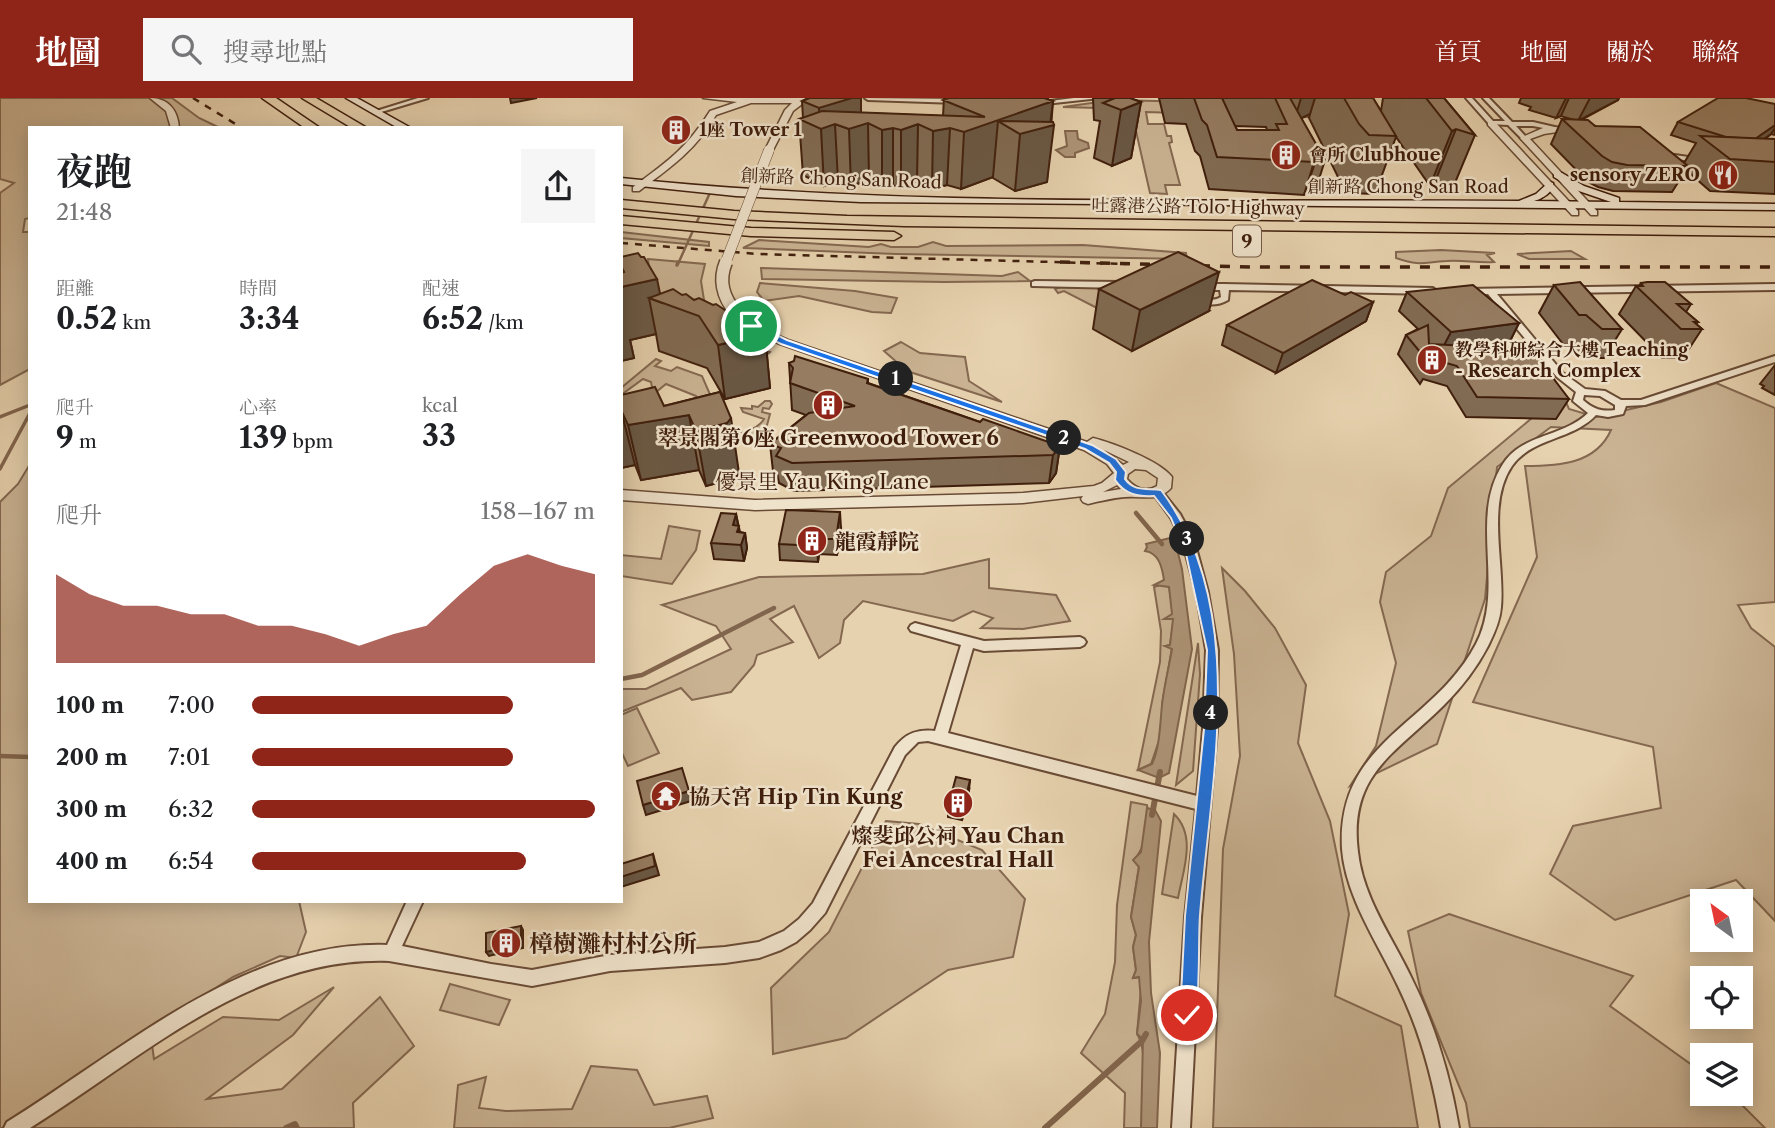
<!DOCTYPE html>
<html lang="zh-TW">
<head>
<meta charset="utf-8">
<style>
	body { margin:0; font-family:"Libre Caslon Text","Noto Serif TC",serif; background:#f6f6f6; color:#202124; height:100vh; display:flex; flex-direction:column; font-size:26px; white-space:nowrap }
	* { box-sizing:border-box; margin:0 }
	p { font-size:23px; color:#757577 }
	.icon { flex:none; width:38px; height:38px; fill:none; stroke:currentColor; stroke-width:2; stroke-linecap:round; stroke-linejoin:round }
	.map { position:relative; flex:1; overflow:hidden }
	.details { position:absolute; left:28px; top:28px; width:595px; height:777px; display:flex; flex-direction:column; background:#fff; border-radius:0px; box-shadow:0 4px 18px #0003 }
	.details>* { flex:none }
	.needle { width:46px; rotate:327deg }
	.controls { position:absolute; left:1690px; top:791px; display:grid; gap:14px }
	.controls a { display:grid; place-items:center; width:63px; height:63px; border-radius:0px; background:#fff; box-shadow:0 4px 18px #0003; font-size:35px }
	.pin { position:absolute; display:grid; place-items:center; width:60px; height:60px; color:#fff; margin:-30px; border:4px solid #fff; border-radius:50%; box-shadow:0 2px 7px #0007 }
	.km { position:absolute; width:35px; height:35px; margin:-18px; border-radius:50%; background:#222; color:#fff; font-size:19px; line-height:35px; text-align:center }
	.round { display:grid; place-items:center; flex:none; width:74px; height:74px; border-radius:0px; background:#f6f6f6 }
	.overview { display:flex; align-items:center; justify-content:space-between; height:119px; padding:0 28px }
	h1 { font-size:38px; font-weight:700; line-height:52px }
	.figures { display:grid; grid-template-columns:repeat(3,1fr); gap:10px; height:119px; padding:7px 28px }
	.figures div { display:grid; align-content:center }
	.figures b { font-size:30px; font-weight:700 }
	.figures small { font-size:19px; font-weight:400 }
	.figures p { font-size:19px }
	.chart { height:196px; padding:14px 28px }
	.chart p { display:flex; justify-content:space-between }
	.chart svg { width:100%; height:126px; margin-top:7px; fill:#8f2418; opacity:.7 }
	ul { padding:0 28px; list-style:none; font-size:23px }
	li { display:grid; grid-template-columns:112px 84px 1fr; align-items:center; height:52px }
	li i { height:18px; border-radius:9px; background:#8f2418 }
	header { display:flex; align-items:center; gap:42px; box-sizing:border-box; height:98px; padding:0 35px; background:#8f2418; color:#fff }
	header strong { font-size:33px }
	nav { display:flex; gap:38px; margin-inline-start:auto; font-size:24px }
	.search { width:490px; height:63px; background:#f6f6f6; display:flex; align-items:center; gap:18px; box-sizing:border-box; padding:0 24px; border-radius:0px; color:#757577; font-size:26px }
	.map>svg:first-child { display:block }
	.green { fill:#cab393; stroke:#846850; stroke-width:2 }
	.water { fill:#ae9578; stroke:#82654d; stroke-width:2 }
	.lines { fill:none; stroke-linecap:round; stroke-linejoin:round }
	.stream-far3 { stroke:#82654d; stroke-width:2.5 }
	.stream-far2 { stroke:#82654d; stroke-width:3.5 }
	.stream-far1 { stroke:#82654d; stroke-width:4.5 }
	.stream { stroke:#82654d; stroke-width:6 }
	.minor-casing { stroke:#694b35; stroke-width:4 }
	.tertiary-casing { stroke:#694b35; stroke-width:3 }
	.secondary-casing { stroke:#3f1e0c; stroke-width:3 }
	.motorway-casing { stroke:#3f1e0c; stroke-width:3 }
	.minor { fill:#efe2cb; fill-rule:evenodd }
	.tertiary { fill:#efe2cb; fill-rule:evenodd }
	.secondary { fill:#efe2cb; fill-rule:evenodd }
	.motorway { fill:#e7d2af; fill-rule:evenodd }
	.rail-far1 { stroke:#3f1e0c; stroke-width:2.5; stroke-dasharray:7 7; stroke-linecap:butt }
	.rail { stroke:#3f1e0c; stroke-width:3.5; stroke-dasharray:10 10; stroke-linecap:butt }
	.tertiary-bridge-far1-casing { stroke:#694b35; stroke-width:11; stroke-linecap:butt }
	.tertiary-bridge-casing { stroke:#694b35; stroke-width:15; stroke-linecap:butt }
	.tertiary-bridge-far1 { stroke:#efe2cb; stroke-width:10 }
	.tertiary-bridge { stroke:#efe2cb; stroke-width:12 }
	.wall { fill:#816b53; stroke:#3f1e0c; stroke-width:2; fill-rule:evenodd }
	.shaded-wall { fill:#695744; stroke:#3f1e0c; stroke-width:2 }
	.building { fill:#967c61; stroke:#3f1e0c; stroke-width:2 }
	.route { fill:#1a73e8; stroke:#fff; stroke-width:2 }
	.labels { text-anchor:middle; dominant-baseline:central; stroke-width:5; stroke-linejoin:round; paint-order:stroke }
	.far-poi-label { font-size:18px; font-weight:bold; fill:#3f1e0c; stroke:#efe2cb; text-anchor:start }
	.far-street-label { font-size:18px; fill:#3f1e0c; stroke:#efe2cb }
	.shield { fill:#efe2cb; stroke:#745945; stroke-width:2 }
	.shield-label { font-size:19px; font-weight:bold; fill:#3f1e0c }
	.poi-label { font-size:21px; font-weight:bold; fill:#3f1e0c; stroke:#efe2cb }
	.street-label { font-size:21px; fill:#3f1e0c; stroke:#efe2cb }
	.near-poi-label { font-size:24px; font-weight:bold; fill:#3f1e0c; stroke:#efe2cb; text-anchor:start }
</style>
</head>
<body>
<header>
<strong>地圖</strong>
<div class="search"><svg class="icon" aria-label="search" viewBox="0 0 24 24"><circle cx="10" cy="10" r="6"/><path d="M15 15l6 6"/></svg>搜尋地點</div>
<nav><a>首頁</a><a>地圖</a><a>關於</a><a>聯絡</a></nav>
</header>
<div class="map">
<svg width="1775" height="1030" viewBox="0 0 1775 1030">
	<rect width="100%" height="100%" fill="#e7d2af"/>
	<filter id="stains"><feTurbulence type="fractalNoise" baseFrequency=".00286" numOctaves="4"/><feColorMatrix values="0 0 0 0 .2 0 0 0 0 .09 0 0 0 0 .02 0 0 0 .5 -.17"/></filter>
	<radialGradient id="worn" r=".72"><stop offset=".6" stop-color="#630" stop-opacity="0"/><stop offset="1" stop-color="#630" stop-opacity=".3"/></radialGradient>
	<g class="green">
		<polygon points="0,0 172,0 199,20 220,30 30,30 30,120 25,121 23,134 30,134 30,271 0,287 0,95 14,85 0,81"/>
		<polygon points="1113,2 1320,7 1370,21 1146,14 1148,26 1164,26 1167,38 1171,38 1172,44 1169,45 1180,87 1165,87 1167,96 1150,95 1131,11 1063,9"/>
		<polygon points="621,134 709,144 709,148 621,140"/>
		<polygon points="759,142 869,149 881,146 891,149 918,149 933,144 946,148 1083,147 1186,155 1187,161 896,156 743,150"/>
		<path d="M1441 152 1495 155 1487 157 1494 164C1478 165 1463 162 1447 163 1422 164 1423 169 1396 160V154Z"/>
		<polygon points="1571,153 1585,161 1529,161 1517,156"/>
		<polygon points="648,161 705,166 701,183 704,202 757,249 770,254 764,259 665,201 651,187"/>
		<polygon points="761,170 1002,178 1018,174 1030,183 944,184 762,181"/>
		<polygon points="760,185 855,193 897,200 891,215 872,214 799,198 764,203 757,194"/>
		<polygon points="1061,189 1129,191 1097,210 1064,193 1058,195 1055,191"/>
		<polygon points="901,244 920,255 965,259 969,283 1002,304 907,273 884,253"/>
		<polygon points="656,261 661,263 655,268 671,273 677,269 702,278 712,301 696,301 696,298 666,286 650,299 631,305 652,289 651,284 643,281 621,297 621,290"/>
		<path d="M1716 285 1775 310V504L1738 507 1751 530 1775 549V823L1736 782 1615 822 1550 776 1573 728 1661 710 1653 649 1473 604 1537 459 1525 368C1559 368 1596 366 1611 332L1551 329 1497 369 1485 501 1437 646 1350 688 1376 648 1396 565 1380 504 1386 474 1431 438 1448 390 1532 320 1565 302 1569 311 1596 319 1661 304Z"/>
		<path d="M765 303H770L772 306 769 311 763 310 762 314 770 316 766 331 757 333 759 337 765 335 758 345 657 337 728 339C740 334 757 333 764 321L743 314 741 310 752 311V308L758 309Z"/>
		<polygon points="30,366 30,803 299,803 306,834 296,860 280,858 233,879 150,932 154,961 223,919 279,922 334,889 293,937 207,1001 282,991 380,899 414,948 353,1005 354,1030 0,1030 0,404 18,386"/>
		<polygon points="669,428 700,433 696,452 672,486 621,478 621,457 661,461"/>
		<polygon points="989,461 989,490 1056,497 1070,523 1023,531 981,530 993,520 973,513 953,523 863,503 844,522 840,545 819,560 794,508 770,521 793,544 757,557 754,567 731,594 692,602 681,590 621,614 621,591 646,591 731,551 716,528 662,507 759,479 923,476"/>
		<polygon points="1222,470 1245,493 1275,530 1306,587 1298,645 1330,723 1349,816 1335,898 1401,928 1418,1030 1213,1030 1223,751 1240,658 1234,556"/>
		<polygon points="1163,486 1169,489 1174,519 1170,547 1166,548 1172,550 1162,606 1162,634 1151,666 1138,672 1160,564 1161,533 1154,489"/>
		<polygon points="1198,545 1200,576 1193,673 1176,687"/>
		<polygon points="637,610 659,655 628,668 621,653 621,617"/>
		<path d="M1131 704 1147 707C1151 723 1145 750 1134 762L1139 768 1131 819 1136 837 1133 849 1136 872 1133 880 1142 879 1137 936C1148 952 1145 1010 1141 1030H1124L1125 995 1081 955 1105 916 1115 864 1117 807Z"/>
		<path d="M1174 716C1197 738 1183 773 1178 800L1162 796Z"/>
		<polygon points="886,723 919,726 982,752 1025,801 1013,859 948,872 846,940 773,956 771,890 829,834"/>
		<polygon points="1449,816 1633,878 1610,908 1703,975 1703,996 1731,996 1765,1030 1470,1030 1466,1005 1421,895 1408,833"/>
		<polygon points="450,886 510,902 499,927 440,912"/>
		<polygon points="591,968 637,972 654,1007 707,998 713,1020 669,1030 454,1030 458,987 486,979 479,1010 506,1013 572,1011"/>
	</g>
	<g class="water">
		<polygon points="1065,33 1077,33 1078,41 1088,45 1089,50 1075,55 1075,59 1065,59 1056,52 1067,48"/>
		<path d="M1174 439 1182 471 1192 551 1169 675 1159 680 1138 672 1152 666C1160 649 1160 626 1162 607 1164 588 1169 569 1172 551L1165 548 1170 547 1173 521H1164L1172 516 1169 489 1154 487 1164 482C1162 469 1159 455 1145 453L1147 449 1146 446Z"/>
		<polygon points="1147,710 1155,712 1161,723 1149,844 1151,895 1160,955 1157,1030 1141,1030 1143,941 1137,936 1141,903 1139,879 1133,880 1136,872 1133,849 1136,837 1131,819 1139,769 1133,762 1141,754"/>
	</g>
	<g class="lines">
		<polyline class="stream-far3" points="678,166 713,88"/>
		<g class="stream-far2">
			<polyline points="677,167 678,164"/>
			<polyline points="0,319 30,307"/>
			<polyline points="0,371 30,315"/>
		</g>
		<g class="stream-far1">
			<polyline points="1136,415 1162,446"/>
			<polyline points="621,581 642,577 774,510"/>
			<polyline points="0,658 30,659"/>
		</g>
		<g class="stream">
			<polyline points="1152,717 1160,674"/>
			<polyline points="286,1030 295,1026 297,1030"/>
			<polyline points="1045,1030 1142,943 1146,936"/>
		</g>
		<g class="minor-casing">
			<g id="minor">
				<polygon points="418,0 428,0 378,15 373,14"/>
				<polygon points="865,0 958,1 961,3 958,5 868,2"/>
				<polygon points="1074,0 1100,0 1036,7 1033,5"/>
				<polygon points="1466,0 1472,0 1493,23 1505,23 1483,0 1489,0 1512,24 1533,24 1572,33 1569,35 1533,28 1516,28 1527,40 1522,41 1508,27 1489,26"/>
				<polygon points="1661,55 1702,61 1705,63 1702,65 1659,58 1658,57"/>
				<polygon points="1035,183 1122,184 1126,187 1122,190 1032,188 1032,184"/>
				<path d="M1224 186 1433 190 1437 193 1433 196 1229 192 1228 202C1216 209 1202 208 1192 199L1196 196C1205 199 1211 205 1221 199L1220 192H1200L1196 189 1200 186Z"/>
				<path d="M1775 186V192L1497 196 1563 275 1585 291 1605 293 1621 302H1641L1775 258V264L1645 307 1626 308 1623 316 1608 319 1596 317C1573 342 1531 340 1512 368 1486 406 1505 466 1501 509 1500 523 1494 536 1488 548 1476 571 1461 590 1444 607 1396 655 1348 676 1358 754 1363 800 1392 839 1411 879 1435 927 1450 977 1459 1030H1441C1433 981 1420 933 1398 888 1378 845 1346 800 1342 751 1336 642 1433 628 1476 546 1506 489 1468 420 1503 366 1521 336 1564 339 1588 315L1573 303 1576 294 1557 279 1488 196 1466 197 1462 194 1466 191ZM1584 297 1600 298 1615 307V312C1602 314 1593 311 1583 302Z"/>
				<path d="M1157 390 1161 392 1180 416 1194 442 1208 494 1218 552 1217 631 1201 819 1190 1030H1172L1185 819 1196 711 928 643 918 644 905 657 825 815 810 832 796 844 781 852 759 860 725 865 610 873 532 888 389 863C250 858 141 961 30 1030H4L7 1024C122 953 244 842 387 847L407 803H423L402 848 491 866 532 872 610 857 725 849 759 844 784 833 799 821 813 805 895 649C906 635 918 631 935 633L961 547 911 533 909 530 911 527 915 525 984 543 1080 539 1084 541 1086 544 1084 547 1080 549 984 553 973 550 948 635 1197 698 1203 631 1206 552 1196 494 1182 442 1171 420 1152 394Z"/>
			</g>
		</g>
		<g class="tertiary-casing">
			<g id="tertiary">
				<path d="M150 0C168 0 178 12 179 30H171L166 13Z"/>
				<path d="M703 0H810L793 13 772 54 765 52 785 12 792 5H751L716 17C697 51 670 70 639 93H633V89C667 64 687 50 710 13L737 4Z"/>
				<polygon points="1488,23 1494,23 1578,113 1578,117 1572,117 1488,27"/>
				<polygon points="1543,30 1566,29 1570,32 1544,36 1530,41 1597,113 1597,117 1591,117 1520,40"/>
				<path d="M736 212 765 232 788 242 1087 344 1093 340C1113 345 1160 363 1172 379L1171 390C1160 402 1148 399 1134 399 1119 398 1102 403 1088 406L1083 404 1081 401 1083 398 1023 405 755 412 621 402V392L755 402 1023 395 1094 388 1102 385 1114 375 1107 366 1084 352 780 246 757 236 732 217 730 215ZM1104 352 1129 364 1123 367ZM1135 371 1146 372 1158 380 1157 388C1145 395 1135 390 1127 381L1128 376ZM1117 387 1121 391 1103 394Z"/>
			</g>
		</g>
		<g class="secondary-casing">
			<g id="secondary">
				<polygon points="346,0 357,0 411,30 398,30"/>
				<path d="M1554 75H1562L1584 88 1619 100V104L1775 106V112L861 104 736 98 621 86V80C919 111 1220 100 1519 103L1536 96 1549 84 1553 85C1554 94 1542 101 1534 103L1611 104 1576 92 1554 79Z"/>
			</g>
		</g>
		<g class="motorway-casing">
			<g id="motorway">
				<polygon points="262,0 276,0 320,30 305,30"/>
				<polygon points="302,0 316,0 367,30 352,30"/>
				<polygon points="621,102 734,113 847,118 1775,130 1775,138 904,128 734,121 621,110"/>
				<polygon points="621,118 751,130 894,134 901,138 894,142 751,138 621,126"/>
			</g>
		</g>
		<use href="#minor" class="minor"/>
		<use href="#tertiary" class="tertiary"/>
		<use href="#secondary" class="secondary"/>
		<use href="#motorway" class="motorway"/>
		<g class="rail-far1">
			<polyline points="193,0 242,30"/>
			<polyline points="621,145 758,156 1126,166"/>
		</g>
		<polyline class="rail" points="1060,164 1252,169 1775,169"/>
		<g class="tertiary-bridge-far1-casing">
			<polyline id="tertiary-bridge-far1" points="725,166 769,52"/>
		</g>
		<g class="tertiary-bridge-casing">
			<path id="tertiary-bridge" d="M726 164C718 183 723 199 736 215"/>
		</g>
		<use href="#tertiary-bridge-far1" class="tertiary-bridge-far1"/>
		<use href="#tertiary-bridge" class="tertiary-bridge"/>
	</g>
	<g class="wall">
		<polygon points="808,0 861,0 861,15 943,18 944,0 1048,0 1048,2 1053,3 1047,84 1015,93 993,80 993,79 961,91 947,87 932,91 917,83 901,90 893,87 882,89 869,82 851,88 838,83 824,88 803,77 799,21 803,20 802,3"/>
		<polygon points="1093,0 1130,0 1141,4 1131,60 1112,68 1094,60 1100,23 1094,22"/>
		<path d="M1159 0H1373L1381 13 1383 0H1444L1475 37 1452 92 1434 86 1430 88 1396 39 1375 96 1349 95 1340 83 1309 20 1310 16 1301 20 1325 62 1315 94H1305L1304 97 1209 91 1200 58 1195 53 1186 26 1165 25ZM1235 28 1266 29 1267 32H1237Z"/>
		<polygon points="1521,0 1619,0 1618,2 1581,22 1684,65 1696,45 1671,37 1678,24 1775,6 1775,37 1771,36 1765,41 1775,41 1775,96 1710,93 1686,72 1672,94 1613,93 1598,89 1588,84 1551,46 1562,21 1574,22 1561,18 1556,20 1529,12 1531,9 1519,5"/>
		<polygon points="621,159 660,196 682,197 694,202 741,223 765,236 770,290 725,301 707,270 659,253 656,236 630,242 634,260 621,263"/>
		<polygon points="1641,185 1691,206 1686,214 1698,224 1696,226 1702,231 1683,260 1662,260 1619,216 1636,188 1639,188"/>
		<polygon points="1554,187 1622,231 1604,260 1585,260 1569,246 1563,246 1539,215"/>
		<polygon points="1099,191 1209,213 1132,253 1093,231"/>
		<polygon points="1407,194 1519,225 1509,245 1481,248 1569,301 1556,321 1466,319 1447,288 1423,281 1420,286 1398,256 1406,237 1418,231 1399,213"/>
		<polygon points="1345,197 1373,204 1366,223 1276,275 1222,247 1227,227"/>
		<polygon points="789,265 868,281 868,285 980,324 1060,348 1056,375 1049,385 794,393 779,385 777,375 773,373 770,346 806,317 792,312"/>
		<polygon points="1775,267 1775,297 1762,290 1764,288 1760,286"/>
		<polygon points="720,294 739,375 735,380 706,388 699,372 641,382 635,367 621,370 621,297 664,308"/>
		<polygon points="736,416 740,434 745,435 747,450 744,463 714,461 711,445"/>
		<polygon points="841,430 837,457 819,456 818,464 780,462 779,446"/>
		<polygon points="969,692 962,722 948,719 948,709"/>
	</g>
	<g class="shaded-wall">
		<polygon points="510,0 537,0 511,5"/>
		<polygon points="833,0 861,0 861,20 868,25 869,82 851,88 849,31 835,26 838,83 824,88 821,31 820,30 819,10"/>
		<polygon points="1018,0 1048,0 1048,5 1053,3 1050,28 1054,27 1047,84 1015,93 1020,36 998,23 993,79 961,91 964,34"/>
		<polygon points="1301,0 1315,0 1310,16 1294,24"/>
		<polygon points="1566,0 1569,0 1561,18 1556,20"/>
		<polygon points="1590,0 1619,0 1618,2 1578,23"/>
		<polygon points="1141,4 1131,60 1112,68 1121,12"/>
		<polygon points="918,26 917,83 901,90 901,32"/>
		<polygon points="1775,27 1775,30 1771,36 1739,59 1747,46"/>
		<polygon points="893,30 893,87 882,89 882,32"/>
		<polygon points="950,30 947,87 932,91 933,33"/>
		<polygon points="1456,31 1434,86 1430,88 1452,33"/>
		<polygon points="1316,62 1305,94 1304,97 1314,64"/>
		<polygon points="1219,174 1209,213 1132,253 1140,212"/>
		<polygon points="657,181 662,205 649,200 656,236 630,242 634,260 621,263 621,189"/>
		<polygon points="1373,204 1366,223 1276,275 1283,255"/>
		<polygon points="1519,225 1509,245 1441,253 1451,234"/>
		<polygon points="765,236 770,290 725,301 718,247"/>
		<polygon points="621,312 635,367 621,370"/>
		<polygon points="689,317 699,372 641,382 628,327"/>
		<polygon points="731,320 739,375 735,380 706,388 696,333"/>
		<polygon points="1060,348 1056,375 1049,385 1053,357"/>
		<polygon points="840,414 841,430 837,457 836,441"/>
		<polygon points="736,416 741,443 733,427"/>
		<polygon points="745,435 747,450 744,463 741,447"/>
		<polygon points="818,441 819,456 818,464 817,448"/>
		<polygon points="970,682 969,692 962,722 963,712"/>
		<polygon points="689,693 691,703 646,717 643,707"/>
		<polygon points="653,756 659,777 621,789 621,779"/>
		<polygon points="521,828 523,832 523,850 489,858 486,854"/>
	</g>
	<g class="building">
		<polygon points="810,0 852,0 819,10 802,3"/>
		<polygon points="949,0 1044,0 1053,3 964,34 950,30 933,33 918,26 901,32 893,30 882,32 868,25 849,31 835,26 821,31 799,21 822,13 985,19 943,2"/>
		<polygon points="1115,0 1130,0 1141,4 1121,12 1103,5"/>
		<polygon points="1194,0 1222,0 1237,32 1279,32 1276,26 1287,26 1275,0 1290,0 1325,62 1316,62 1314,64 1217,59 1207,27 1202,22"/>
		<polygon points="1344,0 1373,0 1396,38 1369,37 1359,26"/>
		<polygon points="1426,0 1444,0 1475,37 1456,31 1452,33"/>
		<polygon points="1718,0 1746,0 1775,6 1775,27 1755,41 1726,39 1678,24"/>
		<polygon points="1562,21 1588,22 1595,28 1640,29 1688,68 1627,67 1612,64 1602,58"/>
		<polygon points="998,23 1053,24 1054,27 1020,36"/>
		<polygon points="1700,38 1775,41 1775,64 1730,61"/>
		<polygon points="1178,154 1219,174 1140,212 1099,191"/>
		<polygon points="638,155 641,159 644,159 657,181 621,189 621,175 624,174 621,168 621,159"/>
		<polygon points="1312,182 1345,197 1351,194 1373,204 1283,255 1227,227"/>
		<polygon points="1580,184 1622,231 1602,231 1586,217 1579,217 1554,187"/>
		<polygon points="1647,184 1665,184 1691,206 1677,206 1698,224 1694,224 1702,231 1681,231 1636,188 1643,188 1641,185"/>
		<polygon points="1473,187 1519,225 1451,234 1407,194"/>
		<polygon points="673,191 682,197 686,196 694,202 699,200 713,207 716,206 741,223 754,220 765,236 718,247 699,218 649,200"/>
		<polygon points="1428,227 1429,246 1531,251 1569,301 1477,299 1457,268 1429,260 1430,266 1406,237"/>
		<polygon points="795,258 868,281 867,285 980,324 983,321 1060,348 1053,357 792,365 776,358 781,350 770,346 809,315 855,308 790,285 793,270 789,265 794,263"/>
		<polygon points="655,289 664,308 720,294 731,320 727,325 696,333 689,317 628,327 621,312 621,297"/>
		<polygon points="786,412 840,414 836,441 818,441 817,448 779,446"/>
		<polygon points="721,415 736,416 733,427 739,428 737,434 745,435 741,447 711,445"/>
		<polygon points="682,670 689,693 643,707 637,683"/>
		<polygon points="956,679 970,682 963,712 948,709"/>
		<polygon points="653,756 655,768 621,779 621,766"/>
		<polygon points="521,828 521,846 486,854 486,835"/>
	</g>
	<path class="route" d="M749 226H754L787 242 1092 347 1116 361 1126 374 1125 381C1134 394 1147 390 1161 392 1250 509 1211 680 1200 817 1198 842 1201 903 1193 923L1187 925 1182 923 1180 917 1185 818 1204 631 1207 552 1186 456 1171 420 1154 398C1137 399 1125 396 1115 382L1116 374 1109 365 1085 351 781 246 749 230Z"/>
	<defs>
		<g id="building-disc" transform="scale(1.575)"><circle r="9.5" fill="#8f2418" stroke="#efe2cb"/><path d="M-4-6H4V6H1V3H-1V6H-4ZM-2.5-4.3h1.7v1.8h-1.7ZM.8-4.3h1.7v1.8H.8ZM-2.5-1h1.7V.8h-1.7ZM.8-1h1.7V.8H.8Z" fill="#fff"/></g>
		<g id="restaurant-disc" transform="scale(1.575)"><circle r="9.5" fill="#8f2418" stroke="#efe2cb"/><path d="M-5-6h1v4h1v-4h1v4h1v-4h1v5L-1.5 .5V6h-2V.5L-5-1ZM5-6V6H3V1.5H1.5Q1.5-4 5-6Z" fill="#fff"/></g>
		<g id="temple-disc" transform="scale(1.575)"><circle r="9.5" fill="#8f2418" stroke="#efe2cb"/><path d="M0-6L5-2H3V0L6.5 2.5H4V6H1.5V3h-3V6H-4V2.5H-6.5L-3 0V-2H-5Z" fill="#fff"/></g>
	</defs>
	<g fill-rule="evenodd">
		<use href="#building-disc" x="676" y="32"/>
		<use href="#building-disc" x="1286" y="57"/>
		<use href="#restaurant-disc" x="1723" y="77"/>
		<use href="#building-disc" x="1432" y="262"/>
		<use href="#building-disc" x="828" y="307"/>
		<use href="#building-disc" x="812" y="443"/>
		<use href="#temple-disc" x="666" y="698"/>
		<use href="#building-disc" x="958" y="705"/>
		<use href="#building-disc" x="506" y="845"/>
	</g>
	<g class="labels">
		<g class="far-poi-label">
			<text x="699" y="32">1座 Tower 1</text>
			<text x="1309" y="57">會所 Clubhoue</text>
			<text x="1700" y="77" text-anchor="end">sensory ZERO</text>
			<text x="1455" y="252">教學科研綜合大樓 Teaching<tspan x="1455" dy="21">- Research Complex</tspan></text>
		</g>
		<g class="far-street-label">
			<text transform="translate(841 81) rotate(2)">創新路 Chong San Road</text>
			<text x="1408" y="89">創新路 Chong San Road</text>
			<text transform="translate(1198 109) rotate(1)">吐露港公路 Tolo Highway</text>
		</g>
		<rect class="shield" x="1233" y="127.5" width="28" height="31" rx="5"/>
		<g class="shield-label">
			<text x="1247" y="143">9</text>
		</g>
		<g class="poi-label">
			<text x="828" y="339">翠景閣第6座 Greenwood Tower 6</text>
			<text x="835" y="443" text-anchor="start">龍霞靜院</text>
			<text x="689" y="698" text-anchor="start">協天宮 Hip Tin Kung</text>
			<text x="958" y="737">燦斐邱公祠 Yau Chan<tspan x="958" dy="24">Fei Ancestral Hall</tspan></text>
		</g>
		<g class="street-label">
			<text x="822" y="383">優景里 Yau King Lane</text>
		</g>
		<g class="near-poi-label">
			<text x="529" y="845">樟樹灘村村公所</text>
		</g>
	</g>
	<rect width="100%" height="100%" filter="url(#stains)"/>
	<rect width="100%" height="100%" fill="url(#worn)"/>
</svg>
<div class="controls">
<a><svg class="needle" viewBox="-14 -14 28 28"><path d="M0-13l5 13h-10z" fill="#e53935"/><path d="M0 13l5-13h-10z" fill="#757577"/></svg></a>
<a><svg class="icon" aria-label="locate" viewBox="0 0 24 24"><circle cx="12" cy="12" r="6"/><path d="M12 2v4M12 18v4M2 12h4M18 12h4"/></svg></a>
<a><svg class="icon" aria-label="layers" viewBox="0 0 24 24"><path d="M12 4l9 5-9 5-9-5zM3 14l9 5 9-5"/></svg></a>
</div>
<div class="pin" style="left:751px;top:228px;background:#1e9e55"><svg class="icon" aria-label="arrive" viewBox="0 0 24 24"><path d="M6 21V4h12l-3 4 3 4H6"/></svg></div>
<div class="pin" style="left:1187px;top:917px;background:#d93025"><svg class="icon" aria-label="check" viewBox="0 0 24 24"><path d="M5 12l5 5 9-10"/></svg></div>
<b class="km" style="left:896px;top:281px">1</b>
<b class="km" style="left:1064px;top:340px">2</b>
<b class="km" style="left:1187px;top:441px">3</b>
<b class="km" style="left:1211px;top:615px">4</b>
<section class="details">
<div class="overview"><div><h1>夜跑</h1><p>21:48</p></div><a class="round"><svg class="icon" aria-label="share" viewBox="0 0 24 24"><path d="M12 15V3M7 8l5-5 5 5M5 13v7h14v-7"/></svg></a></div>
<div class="figures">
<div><p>距離</p><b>0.52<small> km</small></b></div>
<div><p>時間</p><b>3:34</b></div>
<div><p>配速</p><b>6:52<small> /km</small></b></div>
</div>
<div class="figures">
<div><p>爬升</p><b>9<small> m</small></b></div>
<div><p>心率</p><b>139<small> bpm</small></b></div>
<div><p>kcal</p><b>33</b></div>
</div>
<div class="chart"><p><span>爬升</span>158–167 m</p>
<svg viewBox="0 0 160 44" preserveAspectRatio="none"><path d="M0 44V13L10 20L20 24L30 24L40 27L50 27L60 31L70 31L80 34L90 38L100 34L110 31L120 20L130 10L140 6L150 10L160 13V44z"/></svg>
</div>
<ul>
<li><b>100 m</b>7:00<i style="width:76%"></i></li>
<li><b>200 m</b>7:01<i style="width:76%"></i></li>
<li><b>300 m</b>6:32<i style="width:100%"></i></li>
<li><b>400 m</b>6:54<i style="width:80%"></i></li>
</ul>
</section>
</div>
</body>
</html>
